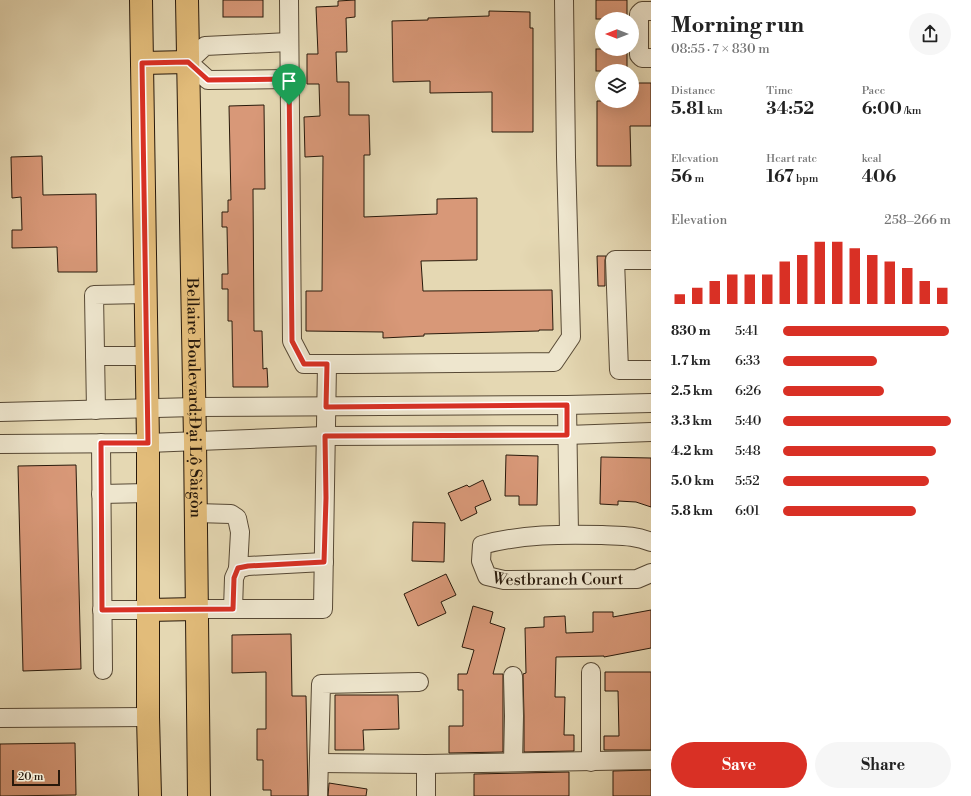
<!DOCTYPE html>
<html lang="en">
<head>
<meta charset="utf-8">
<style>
	body { margin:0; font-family:"Libre Bodoni",serif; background:#f6f6f6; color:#222; height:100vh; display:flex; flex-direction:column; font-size:15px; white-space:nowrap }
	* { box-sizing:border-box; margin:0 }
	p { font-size:13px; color:#767676 }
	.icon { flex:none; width:22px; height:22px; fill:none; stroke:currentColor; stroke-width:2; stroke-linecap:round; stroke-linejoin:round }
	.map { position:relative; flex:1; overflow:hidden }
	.side { display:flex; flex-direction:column; background:#fff; width:320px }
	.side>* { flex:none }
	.needle { width:26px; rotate:270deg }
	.tools { position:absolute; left:595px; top:12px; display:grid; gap:8px }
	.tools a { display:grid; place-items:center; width:44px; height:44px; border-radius:50%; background:#fff; box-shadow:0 4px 16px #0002; font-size:20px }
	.scale { position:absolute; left:12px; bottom:10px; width:48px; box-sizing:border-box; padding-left:4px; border:2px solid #28190b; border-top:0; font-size:11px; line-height:14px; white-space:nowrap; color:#28190b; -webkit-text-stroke:3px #eee6ce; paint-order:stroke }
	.pin { position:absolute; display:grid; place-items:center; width:34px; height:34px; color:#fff; margin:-41px -17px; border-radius:50% 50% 50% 0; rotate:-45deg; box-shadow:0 0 4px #0007 }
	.pin .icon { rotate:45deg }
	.round { display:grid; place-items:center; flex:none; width:42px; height:42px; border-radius:21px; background:#f6f6f6 }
	.summary { display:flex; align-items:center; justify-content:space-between; height:68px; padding:0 20px }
	h1 { font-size:22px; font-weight:700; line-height:30px }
	.stats { display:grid; grid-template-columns:repeat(3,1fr); gap:6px; height:68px; padding:4px 20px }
	.stats div { display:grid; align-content:center }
	.stats b { font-size:17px; font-weight:700 }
	.stats small { font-size:11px; font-weight:400 }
	.stats p { font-size:11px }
	.chart { height:112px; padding:8px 20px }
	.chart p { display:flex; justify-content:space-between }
	.chart svg { width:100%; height:72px; margin-top:4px; stroke:#d93025; stroke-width:6 }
	.action { display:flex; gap:8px; margin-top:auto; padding:8px 20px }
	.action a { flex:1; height:46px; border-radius:24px; background:#d93025; color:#fff; font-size:16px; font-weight:700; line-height:46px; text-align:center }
	.action a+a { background:#f6f6f6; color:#222 }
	ul { padding:0 20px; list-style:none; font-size:13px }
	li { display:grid; grid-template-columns:64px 48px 1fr; align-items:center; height:30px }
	li i { height:10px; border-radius:5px; background:#d93025 }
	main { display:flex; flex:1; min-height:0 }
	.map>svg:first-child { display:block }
	.building { fill:#d89878; stroke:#28190b }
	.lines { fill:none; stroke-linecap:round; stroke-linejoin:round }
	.minor-casing { stroke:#574935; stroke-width:20 }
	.major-casing { stroke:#28190b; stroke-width:24 }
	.minor { stroke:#eee6ce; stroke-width:18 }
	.major { stroke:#e2bc7a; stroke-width:22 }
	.route-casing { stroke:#fff; stroke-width:8 }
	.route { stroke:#d93025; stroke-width:5 }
	.labels { text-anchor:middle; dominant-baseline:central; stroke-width:3.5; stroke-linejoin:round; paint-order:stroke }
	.street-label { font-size:16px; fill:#28190b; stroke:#eee6ce }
</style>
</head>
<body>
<main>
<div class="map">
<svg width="651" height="796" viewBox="0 0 651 796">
	<rect width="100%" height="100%" fill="#e5d8b3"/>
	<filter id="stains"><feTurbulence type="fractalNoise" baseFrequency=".005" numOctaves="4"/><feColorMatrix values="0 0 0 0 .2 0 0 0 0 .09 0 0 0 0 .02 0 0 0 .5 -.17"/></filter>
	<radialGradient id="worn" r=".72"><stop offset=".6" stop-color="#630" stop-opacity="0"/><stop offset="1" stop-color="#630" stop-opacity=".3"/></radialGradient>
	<g class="building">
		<rect x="223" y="0" width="40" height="17"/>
		<polygon points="355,0 355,17 346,18 347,52 336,52 337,82 349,82 349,115 369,115 370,155 364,155 364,217 437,214 437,199 477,198 477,260 421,261 423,291 552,290 553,330 539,330 539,331 424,334 424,336 383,338 383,332 306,331 306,291 322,291 323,156 305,157 304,117 320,116 319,84 307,84 307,54 318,54 316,7 338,6 338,1"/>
		<rect x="596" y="0" width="31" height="19"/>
		<polygon points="489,11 530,12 530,28 533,28 533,132 492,132 492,92 430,93 430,81 393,82 392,21 428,20 428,18 489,16"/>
		<rect x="596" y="49" width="31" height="22"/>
		<polygon points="632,83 651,83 651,126 630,126 631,166 597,166 597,101 632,101"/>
		<polygon points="264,105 265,189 253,189 254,331 262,331 263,369 267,368 268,387 233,387 232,321 228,321 228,289 222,289 222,274 228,274 227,227 222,227 222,212 228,212 228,200 231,200 229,106"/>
		<polygon points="42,156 43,195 96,194 97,272 58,272 57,247 12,248 12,230 22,230 21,197 12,198 11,157"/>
		<polygon points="597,256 606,256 605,260 605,286 598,286"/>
		<polygon points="506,455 538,456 537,505 519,505 519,496 505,496"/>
		<polygon points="601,457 651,458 651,507 636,502 618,501 618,505 600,504"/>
		<polygon points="76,465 81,669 23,671 18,466"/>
		<polygon points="483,480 491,500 475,507 477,513 461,521 448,493 467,485 469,487"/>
		<polygon points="413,522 445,523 444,562 412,561"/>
		<polygon points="446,574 456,595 441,602 446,613 418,626 404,594"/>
		<polygon points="473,606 493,612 490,623 505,628 493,674 503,674 503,752 449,753 449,726 463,726 463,690 458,690 458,674 467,674 474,650 462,647"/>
		<polygon points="651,610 651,648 604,657 604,656 556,657 555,697 565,697 564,735 574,735 574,751 524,752 524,716 523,674 526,673 525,628 544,627 544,617 565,616 566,633 593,632 593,612 613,612 613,617"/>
		<polygon points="291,634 292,696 306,696 308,796 271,796 271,790 263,790 263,760 257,760 257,729 266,729 266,672 232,673 232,635"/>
		<polygon points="605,672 651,672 651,750 604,750 604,736 619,736 618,691 605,691"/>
		<polygon points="335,695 398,695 399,729 363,730 364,750 335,750"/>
		<polygon points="75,743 76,795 0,796 0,744"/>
		<polygon points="651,770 651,796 613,796 613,771"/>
		<polygon points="569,772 569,796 474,796 474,774"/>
		<polygon points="329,783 367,789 366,796 328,796"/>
	</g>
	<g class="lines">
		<g class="minor-casing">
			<g id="minor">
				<polyline points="289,0 292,341 304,364 352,364 554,362 571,337 566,157 564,0"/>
				<polyline points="651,11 642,11 639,14 639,55 642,58 651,58"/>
				<polyline points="289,79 208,80 188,62 205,46 289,42"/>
				<polyline points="651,260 615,260 619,370 651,370"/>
				<polyline points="95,356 146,356"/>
				<polyline points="567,405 569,534"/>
				<polyline points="96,410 94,295 145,294"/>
				<polyline points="0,412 195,407 567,405 651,403"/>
				<polyline points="101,443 103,670"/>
				<polyline points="0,444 148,443 325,436 567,435 651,432"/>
				<polyline points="101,494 148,493"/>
				<polyline points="196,513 231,514 237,518 240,532 238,569"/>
				<path id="s1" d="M651 542C634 535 621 536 602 535 563 534 521 534 482 545L481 561 487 576 504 580 637 579 651 573"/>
				<polyline points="196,609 323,609 327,364"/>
				<polyline points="233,609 234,578 238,569 248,566 324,562"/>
				<polyline points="102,610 148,610"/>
				<polyline points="0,718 148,717"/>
				<polyline points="513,762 514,716 513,676"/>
				<polyline points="591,762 591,672"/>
				<polyline points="319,763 426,764 651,760"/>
				<polyline points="426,764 426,796"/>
				<polyline points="318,796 321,684 419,682"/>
			</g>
		</g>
		<g class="major-casing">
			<g id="major">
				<polyline points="141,0 148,443 148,717 150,796"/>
				<path id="s2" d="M187 0 195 440 199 796"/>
				<polyline points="142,63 188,62"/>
				<polyline points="148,610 196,609"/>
			</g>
		</g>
		<use href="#minor" class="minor"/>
		<use href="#major" class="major"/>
	</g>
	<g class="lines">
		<g class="route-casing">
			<polygon id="route" points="188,62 208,80 289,79 292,341 304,364 327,364 326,407 567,405 567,435 325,436 326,498 324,562 248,566 238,568 234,578 233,609 102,610 101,443 148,443 142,63"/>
		</g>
		<use href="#route" class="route"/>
	</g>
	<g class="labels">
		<g class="street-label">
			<text stroke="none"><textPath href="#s2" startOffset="398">Bellaire Boulevard;Đại Lộ Sàigòn</textPath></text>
			<text stroke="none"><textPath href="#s1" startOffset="274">Westbranch Court</textPath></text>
		</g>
	</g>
	<rect width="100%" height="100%" filter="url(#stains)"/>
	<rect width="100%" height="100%" fill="url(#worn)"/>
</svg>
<div class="tools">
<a><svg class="needle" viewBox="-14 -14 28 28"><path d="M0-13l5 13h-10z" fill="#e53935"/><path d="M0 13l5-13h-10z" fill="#767676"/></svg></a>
<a><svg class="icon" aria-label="layers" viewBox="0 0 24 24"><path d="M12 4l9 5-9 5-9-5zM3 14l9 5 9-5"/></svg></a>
</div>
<div class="scale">20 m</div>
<div class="pin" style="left:289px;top:105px;background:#1e9e55"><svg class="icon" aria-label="arrive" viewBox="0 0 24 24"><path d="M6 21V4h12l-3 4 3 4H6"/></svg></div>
</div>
<section class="side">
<div class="summary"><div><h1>Morning run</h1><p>08:55 · 7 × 830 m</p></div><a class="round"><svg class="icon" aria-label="share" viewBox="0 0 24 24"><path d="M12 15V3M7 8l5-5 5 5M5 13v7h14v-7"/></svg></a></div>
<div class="stats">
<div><p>Distance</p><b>5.81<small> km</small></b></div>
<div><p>Time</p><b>34:52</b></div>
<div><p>Pace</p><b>6:00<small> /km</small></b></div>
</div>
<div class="stats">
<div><p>Elevation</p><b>56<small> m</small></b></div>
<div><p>Heart rate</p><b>167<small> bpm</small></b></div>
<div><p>kcal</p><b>406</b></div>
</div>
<div class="chart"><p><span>Elevation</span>258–266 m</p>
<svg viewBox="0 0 160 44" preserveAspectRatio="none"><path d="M5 44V38M15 44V34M25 44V30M35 44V26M45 44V26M55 44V26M65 44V18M75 44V14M85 44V6M95 44V6M105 44V10M115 44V14M125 44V18M135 44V22M145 44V30M155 44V34"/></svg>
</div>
<ul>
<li><b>830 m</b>5:41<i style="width:99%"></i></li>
<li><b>1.7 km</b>6:33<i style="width:56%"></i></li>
<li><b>2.5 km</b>6:26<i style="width:60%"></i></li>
<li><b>3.3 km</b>5:40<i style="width:100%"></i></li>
<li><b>4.2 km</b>5:48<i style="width:91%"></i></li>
<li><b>5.0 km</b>5:52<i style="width:87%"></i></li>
<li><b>5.8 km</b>6:01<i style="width:79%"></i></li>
</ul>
<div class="action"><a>Save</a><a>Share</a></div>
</section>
</main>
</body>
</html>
